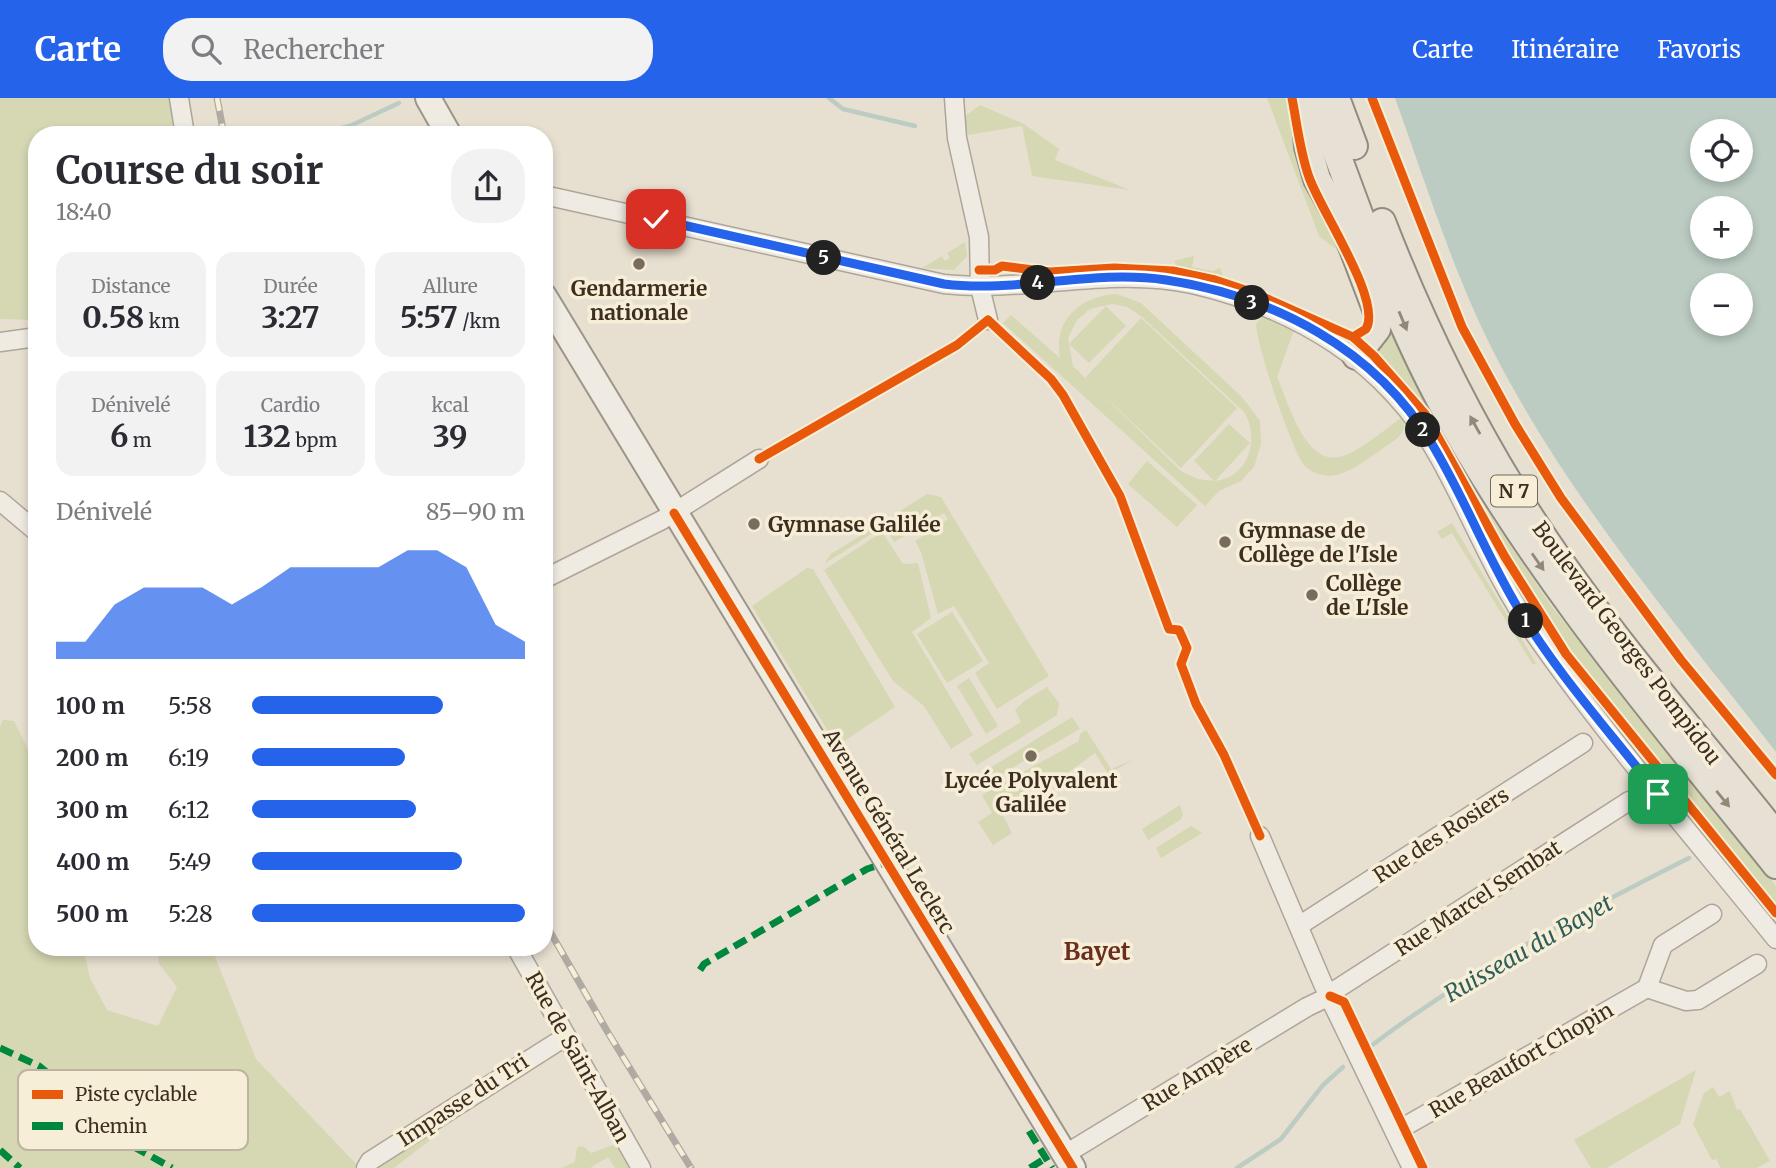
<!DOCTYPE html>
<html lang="fr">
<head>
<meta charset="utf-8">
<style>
	body { margin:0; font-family:Merriweather,serif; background:#f2f2f3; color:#2b2b33; height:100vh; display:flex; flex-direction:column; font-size:26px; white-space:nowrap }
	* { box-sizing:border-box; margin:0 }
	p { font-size:23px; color:#7c7c81 }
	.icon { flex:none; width:38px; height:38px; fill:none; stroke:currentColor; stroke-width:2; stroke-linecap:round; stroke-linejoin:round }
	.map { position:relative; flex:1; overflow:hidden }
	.details { position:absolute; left:28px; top:28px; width:525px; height:830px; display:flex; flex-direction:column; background:#fff; border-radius:28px; box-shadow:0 4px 10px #0003 }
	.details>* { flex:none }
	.buttons { position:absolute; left:1690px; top:21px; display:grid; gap:14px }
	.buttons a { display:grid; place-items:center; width:63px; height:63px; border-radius:50%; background:#fff; box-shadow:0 4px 10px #0003; font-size:35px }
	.pin { position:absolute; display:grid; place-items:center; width:60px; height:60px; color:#fff; margin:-30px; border-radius:14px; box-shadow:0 4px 10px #0006 }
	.km { position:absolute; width:35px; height:35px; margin:-18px; border-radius:50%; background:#222; color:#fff; font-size:19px; line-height:35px; text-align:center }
	.round { display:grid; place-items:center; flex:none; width:74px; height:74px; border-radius:28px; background:#f2f2f3 }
	.summary { display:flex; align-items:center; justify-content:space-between; height:119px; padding:0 28px }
	h1 { font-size:38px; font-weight:700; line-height:52px }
	.stats { display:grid; grid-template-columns:repeat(3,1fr); gap:10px; height:119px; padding:7px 28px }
	.stats div { display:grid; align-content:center; border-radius:18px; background:#f2f2f3; text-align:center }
	.stats b { font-size:30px; font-weight:700 }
	.stats small { font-size:19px; font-weight:400 }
	.stats p { font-size:19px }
	.chart { height:196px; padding:14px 28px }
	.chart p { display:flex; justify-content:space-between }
	.chart svg { width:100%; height:126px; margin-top:7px; fill:#2563eb; opacity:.7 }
	ul { padding:0 28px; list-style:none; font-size:23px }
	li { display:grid; grid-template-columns:112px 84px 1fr; align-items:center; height:52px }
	li i { height:18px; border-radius:9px; background:#2563eb }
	header { display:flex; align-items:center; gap:42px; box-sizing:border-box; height:98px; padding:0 35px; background:#2563eb; color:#fff }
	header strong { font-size:33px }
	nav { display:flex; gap:38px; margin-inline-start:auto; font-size:24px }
	.search { width:490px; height:63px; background:#f2f2f3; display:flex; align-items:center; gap:18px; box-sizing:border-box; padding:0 24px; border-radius:28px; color:#7c7c81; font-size:26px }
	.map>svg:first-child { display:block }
	.green { fill:#d6d7b3; fill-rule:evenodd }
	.water { fill:#bcccc2; fill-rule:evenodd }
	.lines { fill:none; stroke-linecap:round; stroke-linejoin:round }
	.stream { stroke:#bcccc2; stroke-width:4.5 }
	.street-casing { stroke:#ada599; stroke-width:21 }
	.secondary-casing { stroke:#9c958a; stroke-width:28 }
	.primary-casing { stroke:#928b80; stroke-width:30 }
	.street { stroke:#efebe3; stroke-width:18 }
	.secondary { stroke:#efebe3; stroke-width:24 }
	.primary { stroke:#e6e1d4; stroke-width:26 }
	.rail-casing { stroke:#afaaa2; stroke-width:7 }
	.rail { stroke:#f7eed8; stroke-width:4.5; stroke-dasharray:13; stroke-linecap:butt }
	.quiet { stroke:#00873e; stroke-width:7; stroke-dasharray:14 7; stroke-linecap:butt }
	.cycleway-casing { stroke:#f7eed8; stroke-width:13 }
	.cycleway { stroke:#e8590c; stroke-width:9 }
	.oneway { fill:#92887a }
	.route-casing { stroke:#fff; stroke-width:14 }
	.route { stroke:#2563eb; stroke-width:9 }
	.poi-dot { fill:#786c5e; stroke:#f7eed8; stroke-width:2.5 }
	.labels { text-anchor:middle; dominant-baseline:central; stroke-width:7; stroke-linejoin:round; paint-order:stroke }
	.shield { fill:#f7eed8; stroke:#756857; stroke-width:2 }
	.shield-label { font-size:19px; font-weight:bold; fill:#3d2e20 }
	.poi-label { font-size:21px; font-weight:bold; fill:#3d2e20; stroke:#f7eed8; text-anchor:start }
	.street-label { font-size:21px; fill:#3d2e20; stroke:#f7eed8 }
	.water-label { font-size:23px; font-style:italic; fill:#2f5d5a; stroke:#f7eed8 }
	.quarter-label { font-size:24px; font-weight:bold; fill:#6b2e1e; stroke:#f7eed8 }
	.key { fill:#f7eed8; stroke:#bfb4a1; stroke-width:2 }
	.key-label { font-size:19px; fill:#3d2e20 }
</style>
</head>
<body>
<header>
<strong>Carte</strong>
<div class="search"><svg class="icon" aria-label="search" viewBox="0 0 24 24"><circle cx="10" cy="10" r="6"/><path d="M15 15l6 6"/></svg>Rechercher</div>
<nav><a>Carte</a><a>Itinéraire</a><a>Favoris</a></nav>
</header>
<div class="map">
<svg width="1776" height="1070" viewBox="0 0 1776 1070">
	<rect width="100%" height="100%" fill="#e7e0d1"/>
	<g class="green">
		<polygon points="0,0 172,0 178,37 37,37 37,222 0,221"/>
		<polygon points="1267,0 1288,0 1304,79 1341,155 1319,138"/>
		<polygon points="980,7 1024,26 1059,51 1055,62 1130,92 1032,78 1022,28 968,37 964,19"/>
		<polygon points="965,144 967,158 954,172 922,170 942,158 945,163 950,160 947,155"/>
		<polygon points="1194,158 1192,169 1212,173 1220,170 1224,180 1178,170 1174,163"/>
		<polygon points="1376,182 1412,278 1434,322 1377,257"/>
		<path d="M1117 196 1141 205 1242 299 1260 323 1261 346 1254 369 1241 383 1219 393 1205 408 1003 225 1011 217 1060 260C1053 221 1081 198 1117 196ZM1112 206 1127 209 1142 219 1244 314C1260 340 1249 380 1215 383L1250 345 1229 326 1194 363 1214 383 1198 381 1181 373 1073 268 1068 240 1077 222 1090 211Z"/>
		<polygon points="1106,208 1126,228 1089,265 1069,246"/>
		<path d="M1263 218 1294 232 1277 279C1289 305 1306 374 1346 357 1365 349 1384 332 1401 320L1358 274 1320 243 1366 277 1404 321V331L1398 340C1380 351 1351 378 1328 378 1320 377 1310 374 1304 367 1291 350 1257 249 1256 226Z"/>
		<polygon points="1141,220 1237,310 1181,370 1085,280"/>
		<polygon points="1147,363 1197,407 1177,429 1128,386"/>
		<polygon points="927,396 941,399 1049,578 997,611 975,575 989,565 954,508 938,516 921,454 915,443 948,421 944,415 894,444 884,428 824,466 831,456"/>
		<polygon points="1483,407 1552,509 1776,788 1776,810 1574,558 1527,488"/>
		<polygon points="1452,425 1536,565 1533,567 1452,435 1442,441 1437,434"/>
		<polygon points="882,434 903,466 918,465 931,520 912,534 973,637 951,651 924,608 893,583 824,472"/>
		<polygon points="807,470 813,471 895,609 837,648 752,508"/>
		<polygon points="1505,470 1573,569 1664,685 1662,687 1559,557"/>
		<polygon points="952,514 983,563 947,585 917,536"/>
		<polygon points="969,580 998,628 986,636 957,588"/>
		<polygon points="1047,589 1059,605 1057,617 977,667 969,656 1021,624 1015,612 1024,603"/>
		<polygon points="1072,619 1080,631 989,683 986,677 990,670"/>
		<polygon points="3,622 14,623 37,670 37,849 83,849 90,880 107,912 158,928 177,889 159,866 157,849 211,849 256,961 360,1070 0,1070 0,629"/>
		<polygon points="1086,632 1111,671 1135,661 1108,676 1095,655 1062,679 1059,674 999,710 1012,735 993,747 978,724 992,715 982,697 1079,643 1080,636"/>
		<polygon points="1670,691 1776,824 1776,830 1667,694"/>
		<polygon points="1180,707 1183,717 1180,722 1148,742 1142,731"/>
		<polygon points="1191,728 1202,735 1161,760 1156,750"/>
		<polygon points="1696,972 1680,1026 1607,1070 1591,1070 1574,1042"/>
		<polygon points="1713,989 1719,999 1730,993 1737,1012 1740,1011 1770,1063 1757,1070 1721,1070 1716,1061 1712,1062 1693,1026 1704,995"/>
		<polygon points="434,1030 439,1032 434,1039 394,1070 372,1070"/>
		<polygon points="616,1046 629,1070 615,1070 608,1059 590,1070 562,1070 575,1064 577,1049 583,1048 591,1055"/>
	</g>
	<path class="water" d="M1395 0H1776V654C1674 523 1565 396 1490 247 1451 168 1425 83 1395 0ZM1703 33H1741V72H1703ZM1703 110H1741V149H1703ZM1741 187V226H1703V187Z"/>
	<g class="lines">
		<g class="stream">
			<polyline points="829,0 843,11 915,28"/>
			<polyline points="312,37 350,28 399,5"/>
			<path d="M1371 948C1468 874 1580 815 1689 760"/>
			<polyline points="1237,1070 1281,1041 1323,987 1343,969"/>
		</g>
		<g class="street-casing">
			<g id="street">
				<polyline points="179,0 185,37"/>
				<polyline points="954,0 957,40 979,139 980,189 988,222"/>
				<path d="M544 97 944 186C1027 195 1110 168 1192 186 1296 210 1387 264 1439 359 1471 416 1495 479 1532 532 1607 640 1694 739 1776 841"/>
				<polyline points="0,244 37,239"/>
				<polyline points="0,403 37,434"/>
				<polyline points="544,481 662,422 759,361"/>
				<polyline points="1260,738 1323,886 1412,1070"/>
				<polyline points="1300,827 1583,645"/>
				<polyline points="516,849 641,1070"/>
				<polyline points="1647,890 1686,903 1698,902 1757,866"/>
				<polyline points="1395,1034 1647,890 1663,847 1712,816"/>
				<polyline points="1064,1057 1307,909 1330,898 1337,891 1629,703"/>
				<polyline points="366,1070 370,1063 565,939"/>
			</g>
		</g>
		<g class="secondary-casing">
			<g id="secondary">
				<polyline points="428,0 449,37"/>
				<polyline points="544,198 1073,1070"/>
			</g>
		</g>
		<g class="primary-casing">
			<g id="primary">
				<polyline points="1304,0 1308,49 1317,81 1347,135 1379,219 1377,231 1356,258"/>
				<path d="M1316 0C1355 102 1389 208 1441 304 1532 473 1656 618 1776 767"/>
				<polyline points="1336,0 1354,48"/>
				<path d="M1382 124C1424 232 1474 334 1538 431 1609 538 1696 636 1776 737"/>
			</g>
		</g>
		<use href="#street" class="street"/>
		<use href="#secondary" class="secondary"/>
		<use href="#primary" class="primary"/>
		<g class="rail-casing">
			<g id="rail">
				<polyline points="217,0 224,37"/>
				<polyline points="544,823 607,933 691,1070"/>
			</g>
		</g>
		<use href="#rail" class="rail"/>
		<g class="quiet">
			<polyline points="700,872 704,866 867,771 882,766"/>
			<polyline points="0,950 39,968 95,1013 118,1040 172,1070"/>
			<polyline points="1029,1033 1052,1070"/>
			<polyline points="0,1052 20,1070"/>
			<polyline points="1030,1070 1046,1060"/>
		</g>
		<g class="cycleway-casing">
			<g id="cycleway">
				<path d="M1292 0C1297 26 1300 54 1309 79 1319 110 1383 203 1366 231L1353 239"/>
				<polyline points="1372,0 1462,229 1515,326 1561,400 1681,562 1776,677"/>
				<polyline points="979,172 995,172 1002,168 1050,174 1114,170 1173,173 1215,182 1254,195 1353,239 1374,258 1425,316 1505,459 1566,556 1776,815"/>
				<polyline points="759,361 957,247 988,222 1051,281 1063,297 1120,398 1169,531 1179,532 1187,550 1181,566 1196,606 1224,657 1260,738"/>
				<polyline points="674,415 1073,1070"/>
				<polyline points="1330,898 1344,904 1423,1070"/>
			</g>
		</g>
		<use href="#cycleway" class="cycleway"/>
	</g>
	<defs><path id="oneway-solid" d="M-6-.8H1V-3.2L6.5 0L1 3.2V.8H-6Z" transform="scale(1.75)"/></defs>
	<g class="oneway">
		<use href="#oneway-solid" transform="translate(1403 223) rotate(67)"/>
		<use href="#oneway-solid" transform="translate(1475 327) rotate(-119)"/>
		<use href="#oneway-solid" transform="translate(1538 464) rotate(55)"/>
		<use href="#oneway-solid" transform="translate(1723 701) rotate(51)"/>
	</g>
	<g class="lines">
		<g class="route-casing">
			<path id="route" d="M656 121 944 186C1018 195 1092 171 1166 182 1273 198 1376 251 1432 346 1464 399 1486 457 1518 510 1557 576 1611 635 1658 696"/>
		</g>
		<use href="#route" class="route"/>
	</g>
	<g class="poi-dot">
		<circle cx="639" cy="166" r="7"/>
		<circle cx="754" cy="426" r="7"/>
		<circle cx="1225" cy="444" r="7"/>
		<circle cx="1312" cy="497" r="7"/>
		<circle cx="1031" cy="658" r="7"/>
	</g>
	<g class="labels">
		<rect class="shield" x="1491" y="377.5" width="46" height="31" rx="5"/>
		<g class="shield-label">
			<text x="1514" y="393">N 7</text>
		</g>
		<g class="poi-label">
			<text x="639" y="190" text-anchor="middle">Gendarmerie<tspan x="639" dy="24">nationale</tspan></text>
			<text x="768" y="426">Gymnase Galilée</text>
			<text x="1239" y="432">Gymnase de<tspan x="1239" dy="24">Collège de l'Isle</tspan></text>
			<text x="1326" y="485">Collège<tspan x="1326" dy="24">de L'Isle</tspan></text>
			<text x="1031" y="682" text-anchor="middle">Lycée Polyvalent<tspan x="1031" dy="24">Galilée</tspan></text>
		</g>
		<g class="street-label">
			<text transform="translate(1627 545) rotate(53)">Boulevard Georges Pompidou</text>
			<text transform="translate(889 733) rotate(59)">Avenue Général Leclerc</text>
			<text transform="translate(1441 737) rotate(-33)">Rue des Rosiers</text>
			<text transform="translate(1478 800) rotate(-33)">Rue Marcel Sembat</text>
			<text transform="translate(578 959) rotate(61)">Rue de Saint-Alban</text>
			<text transform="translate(1521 962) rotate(-30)">Rue Beaufort Chopin</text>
			<text transform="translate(1197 976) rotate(-31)">Rue Ampère</text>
			<text transform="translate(463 1002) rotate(-33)">Impasse du Tri</text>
		</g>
		<g class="water-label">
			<text transform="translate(1528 850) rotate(-30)">Ruisseau du Bayet</text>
		</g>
		<g class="quarter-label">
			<text x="1097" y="853">Bayet</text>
		</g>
	</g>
	<rect x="18" y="972" width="230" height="80" rx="10" class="key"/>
	<rect x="32" y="992" width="31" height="9" fill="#e8590c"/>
	<rect x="32" y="1024" width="31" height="8" fill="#00873e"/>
	<g class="key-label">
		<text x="75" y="1003">Piste cyclable</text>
		<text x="75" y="1035">Chemin</text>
	</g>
</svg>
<div class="buttons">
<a><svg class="icon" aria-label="locate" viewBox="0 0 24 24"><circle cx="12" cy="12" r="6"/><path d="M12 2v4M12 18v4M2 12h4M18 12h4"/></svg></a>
<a>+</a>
<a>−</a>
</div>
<div class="pin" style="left:1658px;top:696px;background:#1e9e55"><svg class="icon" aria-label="arrive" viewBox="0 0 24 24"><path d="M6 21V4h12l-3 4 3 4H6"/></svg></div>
<div class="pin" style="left:656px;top:121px;background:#d93025"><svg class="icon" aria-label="check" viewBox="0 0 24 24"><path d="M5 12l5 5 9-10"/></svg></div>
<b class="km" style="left:1526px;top:523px">1</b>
<b class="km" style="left:1423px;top:332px">2</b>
<b class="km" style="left:1252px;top:205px">3</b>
<b class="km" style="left:1038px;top:185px">4</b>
<b class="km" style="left:824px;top:160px">5</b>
<section class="details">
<div class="summary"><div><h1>Course du soir</h1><p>18:40</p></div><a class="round"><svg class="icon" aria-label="share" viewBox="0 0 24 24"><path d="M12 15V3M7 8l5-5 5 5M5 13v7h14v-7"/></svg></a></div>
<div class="stats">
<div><p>Distance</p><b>0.58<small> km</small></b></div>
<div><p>Durée</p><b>3:27</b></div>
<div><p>Allure</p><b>5:57<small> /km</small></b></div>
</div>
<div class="stats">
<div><p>Dénivelé</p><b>6<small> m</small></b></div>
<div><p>Cardio</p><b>132<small> bpm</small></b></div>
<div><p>kcal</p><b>39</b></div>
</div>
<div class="chart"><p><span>Dénivelé</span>85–90 m</p>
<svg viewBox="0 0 160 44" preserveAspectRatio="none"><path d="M0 44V38L10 38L20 25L30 19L40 19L50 19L60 25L70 19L80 12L90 12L100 12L110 12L120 6L130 6L140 12L150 32L160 38V44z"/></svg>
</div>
<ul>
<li><b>100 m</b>5:58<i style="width:70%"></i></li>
<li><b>200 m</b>6:19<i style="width:56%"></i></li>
<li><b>300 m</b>6:12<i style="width:60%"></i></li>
<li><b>400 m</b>5:49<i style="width:77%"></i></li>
<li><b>500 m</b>5:28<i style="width:100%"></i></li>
</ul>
</section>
</div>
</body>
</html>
